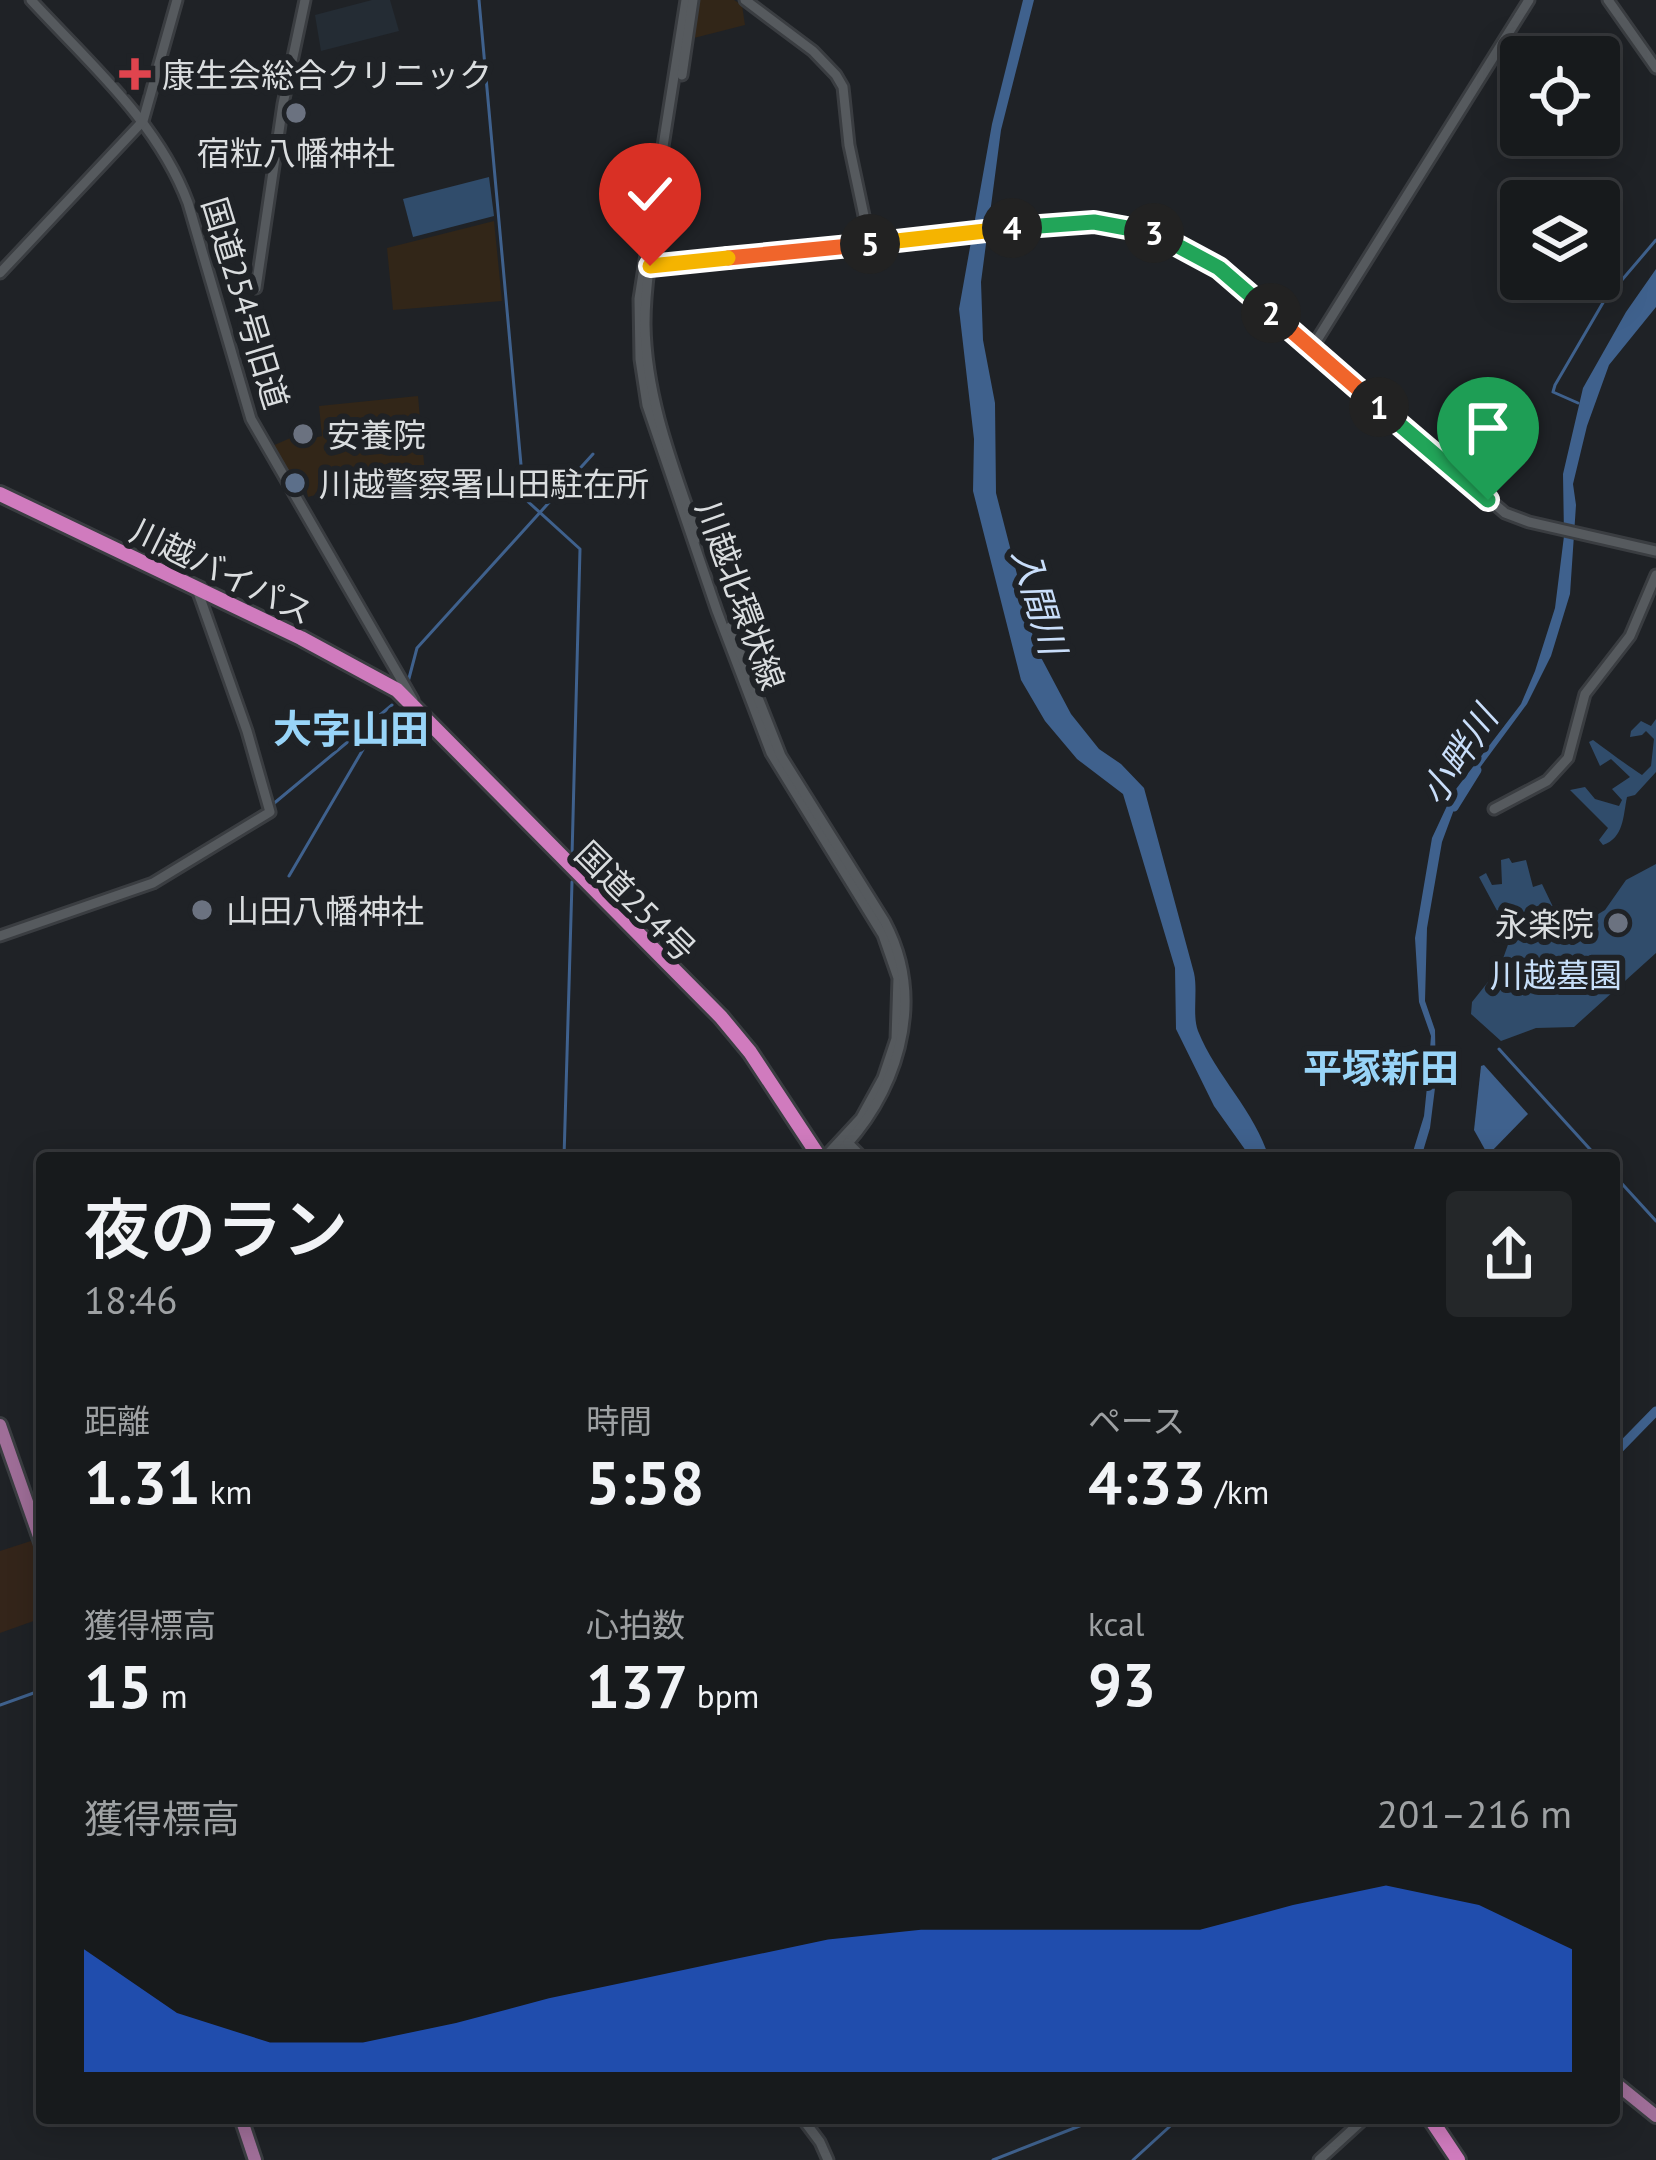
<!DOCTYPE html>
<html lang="ja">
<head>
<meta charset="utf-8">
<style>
	body { margin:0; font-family:"PT Sans","Noto Sans JP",sans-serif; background:#242729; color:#f1f3f6; height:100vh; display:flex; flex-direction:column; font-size:45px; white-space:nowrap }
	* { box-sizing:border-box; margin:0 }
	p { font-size:39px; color:#9ea1a3 }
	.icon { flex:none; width:66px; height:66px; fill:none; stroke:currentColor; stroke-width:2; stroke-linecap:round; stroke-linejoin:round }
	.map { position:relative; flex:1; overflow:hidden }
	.sheet { position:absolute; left:36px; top:1152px; width:1584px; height:972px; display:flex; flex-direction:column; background:#171a1c; border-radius:12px; box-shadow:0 6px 30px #0003,0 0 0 3px #36383b }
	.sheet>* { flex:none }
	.fabs { position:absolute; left:1500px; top:36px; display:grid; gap:24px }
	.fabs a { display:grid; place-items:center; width:120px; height:120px; border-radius:12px; background:#171a1c; box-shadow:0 6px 30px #0003,0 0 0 3px #36383b; font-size:60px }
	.pin { position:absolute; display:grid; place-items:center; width:102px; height:102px; color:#fff; margin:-123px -51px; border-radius:50% 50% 50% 0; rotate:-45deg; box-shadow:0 0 12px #0007 }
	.pin .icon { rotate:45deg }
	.km { position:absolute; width:60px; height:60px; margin:-30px; border-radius:50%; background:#222; color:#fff; font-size:33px; line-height:60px; text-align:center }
	.round { display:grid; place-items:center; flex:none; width:126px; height:126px; border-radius:12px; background:#242729 }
	.summary { display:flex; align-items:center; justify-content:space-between; height:204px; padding:0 48px }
	h1 { font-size:66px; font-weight:600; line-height:90px }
	.metrics { display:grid; grid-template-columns:repeat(3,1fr); gap:18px; height:204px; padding:12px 48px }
	.metrics div { display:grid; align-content:center }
	.metrics b { font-size:60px; font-weight:600 }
	.metrics small { font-size:33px; font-weight:400 }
	.metrics p { font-size:33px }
	.chart { height:336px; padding:24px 48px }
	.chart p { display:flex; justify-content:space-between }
	.chart svg { width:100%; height:216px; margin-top:12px; fill:#2563eb; opacity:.7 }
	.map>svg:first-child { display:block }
	.built { fill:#242c34 }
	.industrial { fill:#34251a }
	.education { fill:#322618 }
	.green { fill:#304c6b }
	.water { fill:#3f618d }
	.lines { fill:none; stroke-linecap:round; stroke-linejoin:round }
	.stream { stroke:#3f618d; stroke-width:3 }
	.river { stroke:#3f618d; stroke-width:9 }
	.secondary-casing { stroke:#3a3d41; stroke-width:15 }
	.primary-casing { stroke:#3a3d41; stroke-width:18 }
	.highway-casing { stroke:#3a3d41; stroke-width:20 }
	.secondary { stroke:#565a5e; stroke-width:9 }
	.primary { stroke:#9f6e98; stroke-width:12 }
	.highway { stroke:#d07bbe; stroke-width:14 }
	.split-1-casing { stroke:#fff; stroke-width:24 }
	.split-2-casing { stroke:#fff; stroke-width:24 }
	.split-3-casing { stroke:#fff; stroke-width:24 }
	.split-4-casing { stroke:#fff; stroke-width:24 }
	.split-5-casing { stroke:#fff; stroke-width:24 }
	.split-6-casing { stroke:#fff; stroke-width:24 }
	.split-7-casing { stroke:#fff; stroke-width:24 }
	.split-1 { stroke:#22a559; stroke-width:15 }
	.split-2 { stroke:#f0652b; stroke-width:15 }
	.split-3 { stroke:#22a559; stroke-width:15 }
	.split-4 { stroke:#22a559; stroke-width:15 }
	.split-5 { stroke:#f5b400; stroke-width:15 }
	.split-6 { stroke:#f0652b; stroke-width:15 }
	.split-7 { stroke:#f5b400; stroke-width:15 }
	.health-dot { fill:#e0444e; stroke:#1f2226; stroke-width:4.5 }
	.worship-dot { fill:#6b7280; stroke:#1f2226; stroke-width:4.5 }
	.service-dot { fill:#5c6f8a; stroke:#1f2226; stroke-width:4.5 }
	.labels { text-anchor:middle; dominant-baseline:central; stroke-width:12; stroke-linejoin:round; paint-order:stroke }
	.poi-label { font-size:33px; fill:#dadddf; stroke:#1f2226; text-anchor:start }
	.street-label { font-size:33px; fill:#dadddf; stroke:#1f2226 }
	.park-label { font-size:33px; fill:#c7dff9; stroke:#1f2226 }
	.water-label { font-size:36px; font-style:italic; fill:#c9defa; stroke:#1f2226 }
	.quarter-label { font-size:39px; font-weight:bold; fill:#98d4f8; stroke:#1f2226 }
</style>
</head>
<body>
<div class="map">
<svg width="1656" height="2160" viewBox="0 0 1656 2160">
	<rect width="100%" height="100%" fill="#1f2226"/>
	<polygon class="built" points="372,0 390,0 399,31 321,51 315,15"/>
	<polygon class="industrial" points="31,1541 42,1564 42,1618 0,1633 0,1551"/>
	<g class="education">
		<polygon points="698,0 734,0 742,5 745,25 694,38"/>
		<polygon points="494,221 502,301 393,310 387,248"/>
		<polygon points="418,396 425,474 379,478 308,497 303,475 288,480 270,447 295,436 298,442 322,436 319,406"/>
	</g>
	<g class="green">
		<polygon points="489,177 494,216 413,237 403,199"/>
		<path d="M1656 719V772L1635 795 1627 797C1623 816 1624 838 1603 845L1599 840 1608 828 1570 790 1585 787 1595 799 1619 806 1622 800 1612 789 1630 777 1611 759 1600 766 1589 742 1593 740C1609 752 1627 765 1642 775L1651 766 1654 739 1646 731 1642 735 1630 737 1631 731 1641 721 1651 726Z"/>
		<polygon points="1509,858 1512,863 1526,860 1533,887 1542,884 1554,909 1509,933 1479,877 1486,873 1492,885 1502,884 1501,860"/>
		<polygon points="1656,864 1656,953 1574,1027 1536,1028 1501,1041 1471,1014 1472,1002 1500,967 1510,939 1543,923 1579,924 1590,919 1605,910 1626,880"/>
	</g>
	<g class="water">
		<path d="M1023 0H1034L1001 130 981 282 983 340 995 403 996 493 1036 648 1071 714 1099 749 1121 764 1144 788 1194 973C1198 991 1192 1015 1198 1031 1216 1076 1255 1111 1269 1158H1251L1214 1106 1176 1029 1175 968 1123 794 1077 759 1045 721 1021 680 973 491 974 439 959 309 992 124Z"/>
		<polygon points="1656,269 1656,307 1609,365 1587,426 1573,484 1576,505 1570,594 1551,656 1527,704 1459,796 1442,842 1427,928 1425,1001 1435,1030 1436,1080 1430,1128 1421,1158 1411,1158 1424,1116 1428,1077 1431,1036 1419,1002 1415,938 1432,838 1453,793 1521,704 1535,671 1555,608 1564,536 1563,474 1583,388 1626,312"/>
		<polygon points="1484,1065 1528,1114 1488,1155 1474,1130 1481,1066"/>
	</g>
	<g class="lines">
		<g class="stream">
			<polyline points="479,0 524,498 580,549 572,856"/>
			<polyline points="1578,403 1553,392 1555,385 1604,301 1656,240"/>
			<polyline points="408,682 417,648 593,454"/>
			<polyline points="272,805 392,705"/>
			<polyline points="289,876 382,717"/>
			<polyline points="1499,1049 1598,1158"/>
			<polyline points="564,1158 572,882"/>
			<polyline points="1614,1175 1656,1221"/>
			<polyline points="0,1705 42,1690"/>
			<polyline points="993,2160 1100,2118"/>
			<polyline points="1133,2160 1179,2118"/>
		</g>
		<g class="river">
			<polyline points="1454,807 1477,770"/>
			<polyline points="1614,1454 1656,1411"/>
		</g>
		<g class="secondary-casing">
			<g id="secondary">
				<path d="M31 0C88 62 158 122 188 203L251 419 413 700"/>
				<polyline points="686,0 639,299 640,359 647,405 717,611 771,753 883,935 898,978 896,1039 883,1078 861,1118 824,1158"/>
				<polyline points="745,0 813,51 836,75 843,87 849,145 870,244"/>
				<polyline points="1608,0 1656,68"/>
				<polyline points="682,75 693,0"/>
				<path d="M666 168C658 219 645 272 645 324 646 399 674 468 698 538"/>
				<path d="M648 267 1070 222C1126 220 1173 237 1219 268L1505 513 1529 522 1656 551"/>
				<polyline points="0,273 143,121 177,0"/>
				<polyline points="256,288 283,104 305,0"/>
				<polyline points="1312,348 1529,0"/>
				<path d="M730 627 781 756 885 922C928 1003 897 1096 834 1158"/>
				<polyline points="1494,809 1547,781 1568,758 1585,694 1630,636 1656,575"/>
				<polyline points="0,936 153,883 270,812 247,731 199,595"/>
				<polyline points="848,1143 863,1158"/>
				<polyline points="802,2118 820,2142 828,2160"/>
				<polyline points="1319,2160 1365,2118"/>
			</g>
		</g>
		<g class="primary-casing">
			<g id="primary">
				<polyline points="0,1425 42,1545"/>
				<polyline points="1614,2082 1656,2116"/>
				<polyline points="241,2118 255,2160"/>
			</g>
		</g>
		<g class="highway-casing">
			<g id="highway">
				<polyline points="0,494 301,638 397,690 721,1017 750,1052 820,1158"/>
				<polyline points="1430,2118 1458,2160"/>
			</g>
		</g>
		<use href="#secondary" class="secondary"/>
		<use href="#primary" class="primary"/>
		<use href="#highway" class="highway"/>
	</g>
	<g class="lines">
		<g class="split-1-casing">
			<polyline id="split-1" points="1379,407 1488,500"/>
		</g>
		<g class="split-2-casing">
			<polyline id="split-2" points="1271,313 1379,407"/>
		</g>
		<g class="split-3-casing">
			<polyline id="split-3" points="1154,233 1219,268 1271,313"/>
		</g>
		<g class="split-4-casing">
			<polyline id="split-4" points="1012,228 1094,222 1154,233"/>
		</g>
		<g class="split-5-casing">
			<polyline id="split-5" points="870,244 1012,228"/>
		</g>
		<g class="split-6-casing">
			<polyline id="split-6" points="728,258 870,244"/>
		</g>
		<g class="split-7-casing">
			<polyline id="split-7" points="650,266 728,258"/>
		</g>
		<use href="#split-1" class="split-1"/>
		<use href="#split-2" class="split-2"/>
		<use href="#split-3" class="split-3"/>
		<use href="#split-4" class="split-4"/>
		<use href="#split-5" class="split-5"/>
		<use href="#split-6" class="split-6"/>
		<use href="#split-7" class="split-7"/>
	</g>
	<path class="health-dot" d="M129 56h12v12h12v12h-12v12h-12v-12h-12v-12h12z"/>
	<g class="worship-dot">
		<circle cx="296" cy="113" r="12"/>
		<circle cx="303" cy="434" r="12"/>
		<circle cx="202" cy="910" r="12"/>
		<circle cx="1618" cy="923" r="12"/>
	</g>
	<circle class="service-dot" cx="295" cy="483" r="12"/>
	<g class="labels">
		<g class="poi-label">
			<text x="162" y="74">康生会総合クリニック</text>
			<text x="296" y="152" text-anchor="middle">宿粒八幡神社</text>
			<text x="327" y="434">安養院</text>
			<text x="319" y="483">川越警察署山田駐在所</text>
			<text x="226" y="910">山田八幡神社</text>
			<text x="1594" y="923" text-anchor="end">永楽院</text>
		</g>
		<g class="street-label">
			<text transform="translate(246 303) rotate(73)">国道254号旧道</text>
			<text transform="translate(222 571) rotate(26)">川越バイパス</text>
			<text transform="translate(741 595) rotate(70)">川越北環状線</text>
			<text transform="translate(636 901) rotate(45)">国道254号</text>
		</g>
		<g class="park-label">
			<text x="1556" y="974">川越墓園</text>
		</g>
		<g class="water-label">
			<text transform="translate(1040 601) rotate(74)">入間川</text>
			<text transform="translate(1458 755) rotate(-57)">小畔川</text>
		</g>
		<g class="quarter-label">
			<text x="351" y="728">大字山田</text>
			<text x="1381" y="1067">平塚新田</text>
		</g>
	</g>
</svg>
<div class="fabs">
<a><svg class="icon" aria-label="locate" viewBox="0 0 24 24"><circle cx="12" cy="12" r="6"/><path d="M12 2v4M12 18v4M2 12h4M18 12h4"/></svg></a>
<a><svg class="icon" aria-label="layers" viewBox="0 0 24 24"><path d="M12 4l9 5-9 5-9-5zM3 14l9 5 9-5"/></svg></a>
</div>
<div class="pin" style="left:1488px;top:500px;background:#1e9e55"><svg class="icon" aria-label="arrive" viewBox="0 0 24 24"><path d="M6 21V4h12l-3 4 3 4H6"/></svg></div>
<div class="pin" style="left:650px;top:266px;background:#d93025"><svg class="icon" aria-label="check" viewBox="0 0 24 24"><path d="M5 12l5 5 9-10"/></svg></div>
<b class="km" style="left:1379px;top:407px">1</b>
<b class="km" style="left:1271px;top:313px">2</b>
<b class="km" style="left:1154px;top:233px">3</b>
<b class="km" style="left:1012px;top:228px">4</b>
<b class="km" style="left:870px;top:244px">5</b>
<section class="sheet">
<div class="summary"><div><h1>夜のラン</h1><p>18:46</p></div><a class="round"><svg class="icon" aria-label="share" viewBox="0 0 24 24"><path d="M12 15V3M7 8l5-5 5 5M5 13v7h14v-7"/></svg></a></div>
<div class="metrics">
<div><p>距離</p><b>1.31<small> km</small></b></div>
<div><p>時間</p><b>5:58</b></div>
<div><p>ペース</p><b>4:33<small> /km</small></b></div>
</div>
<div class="metrics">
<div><p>獲得標高</p><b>15<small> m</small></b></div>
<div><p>心拍数</p><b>137<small> bpm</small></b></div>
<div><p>kcal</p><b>93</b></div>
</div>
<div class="chart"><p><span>獲得標高</span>201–216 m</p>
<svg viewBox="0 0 160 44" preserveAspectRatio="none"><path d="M0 44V19L10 32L20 38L30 38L40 34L50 29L60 25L70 21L80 17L90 15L100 15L110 15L120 15L130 10L140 6L150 10L160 19V44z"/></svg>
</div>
</section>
</div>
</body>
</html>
